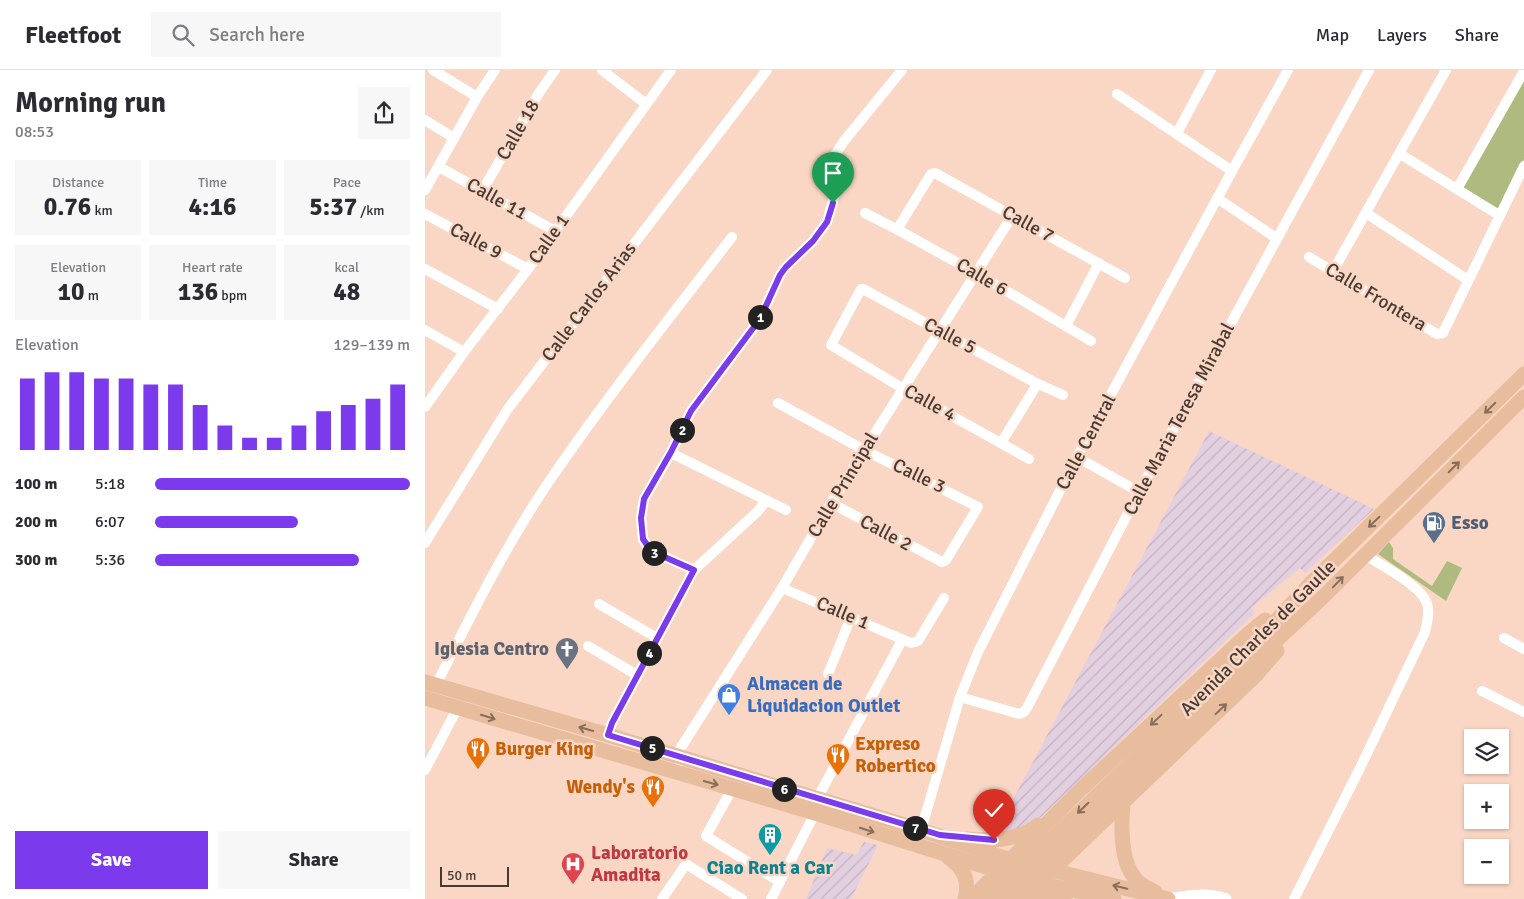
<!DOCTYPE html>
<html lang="en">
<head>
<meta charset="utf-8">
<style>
	body { margin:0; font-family:Signika,sans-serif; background:#f7f7f7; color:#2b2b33; height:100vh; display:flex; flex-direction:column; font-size:19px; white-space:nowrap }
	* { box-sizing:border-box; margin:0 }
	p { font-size:16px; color:#7c7c81 }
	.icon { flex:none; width:28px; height:28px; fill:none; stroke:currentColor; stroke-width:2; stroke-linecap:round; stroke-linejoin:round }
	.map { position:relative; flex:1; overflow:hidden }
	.side { display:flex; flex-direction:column; background:#fff; width:425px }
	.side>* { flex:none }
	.buttons { position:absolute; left:1039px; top:659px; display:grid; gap:10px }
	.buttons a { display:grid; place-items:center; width:45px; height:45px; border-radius:0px; background:#fff; box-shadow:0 1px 4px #0004; font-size:25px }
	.scale { position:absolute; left:15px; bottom:12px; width:69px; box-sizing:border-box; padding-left:5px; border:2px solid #473a32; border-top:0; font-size:14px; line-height:18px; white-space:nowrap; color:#473a32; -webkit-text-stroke:4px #fad7c5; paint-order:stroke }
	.pin { position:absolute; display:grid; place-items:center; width:42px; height:42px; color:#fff; margin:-51px -21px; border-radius:50% 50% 50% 0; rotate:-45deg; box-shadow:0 0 5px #0007 }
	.pin .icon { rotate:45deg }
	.km { position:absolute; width:25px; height:25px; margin:-12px; border-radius:50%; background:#222; color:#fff; font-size:14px; line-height:25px; text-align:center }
	.round { display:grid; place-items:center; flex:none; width:52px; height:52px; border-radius:0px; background:#f7f7f7 }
	.head { display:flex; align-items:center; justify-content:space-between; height:85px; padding:0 15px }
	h1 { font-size:28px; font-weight:700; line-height:38px }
	.stats { display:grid; grid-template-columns:repeat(3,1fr); gap:8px; height:85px; padding:5px 15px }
	.stats div { display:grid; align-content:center; border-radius:0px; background:#f7f7f7; text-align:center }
	.stats b { font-size:25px; font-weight:700 }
	.stats small { font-size:14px; font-weight:400 }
	.stats p { font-size:14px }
	.chart { height:140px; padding:10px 15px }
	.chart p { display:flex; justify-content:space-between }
	.chart svg { width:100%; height:90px; margin-top:5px; stroke:#7c3aed; stroke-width:6 }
	.primary-button { display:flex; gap:10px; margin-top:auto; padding:10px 15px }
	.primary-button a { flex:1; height:58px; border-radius:0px; background:#7c3aed; color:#fff; font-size:20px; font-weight:700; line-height:58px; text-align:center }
	.primary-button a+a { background:#f7f7f7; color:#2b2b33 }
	ul { padding:0 15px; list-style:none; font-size:16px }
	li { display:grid; grid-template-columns:80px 60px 1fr; align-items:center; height:38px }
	li i { height:12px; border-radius:6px; background:#7c3aed }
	header { display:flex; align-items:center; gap:30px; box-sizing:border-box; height:70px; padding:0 25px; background:#fff; border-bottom:1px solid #e1e1e2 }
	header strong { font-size:24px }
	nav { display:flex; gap:28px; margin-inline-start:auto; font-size:18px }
	.search { width:350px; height:45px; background:#f7f7f7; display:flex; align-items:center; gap:12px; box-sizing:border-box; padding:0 18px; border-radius:0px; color:#7c7c81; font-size:19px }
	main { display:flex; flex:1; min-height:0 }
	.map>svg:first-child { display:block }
	.industrial { fill:url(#industrial-furrows) }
	.green { fill:#afbb7e }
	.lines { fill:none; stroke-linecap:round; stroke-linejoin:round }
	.minor { stroke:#fff; stroke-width:10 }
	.tertiary { stroke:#fff; stroke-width:11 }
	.primary { stroke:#e8bd9d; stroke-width:15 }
	.oneway { stroke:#876e5d }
	.route-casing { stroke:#fff; stroke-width:10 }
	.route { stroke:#7c3aed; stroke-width:6 }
	.labels { text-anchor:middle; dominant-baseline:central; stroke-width:5; stroke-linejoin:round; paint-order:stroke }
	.street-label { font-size:19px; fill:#473a32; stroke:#fad7c5 }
	.service-label { font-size:19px; font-weight:bold; fill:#4e5e75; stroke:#fad7c5; text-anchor:start }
	.worship-label { font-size:19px; font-weight:bold; fill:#5b616d; stroke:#fad7c5; text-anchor:end }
	.shop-label { font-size:19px; font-weight:bold; fill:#366cbe; stroke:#fad7c5; text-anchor:start }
	.food-label { font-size:19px; font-weight:bold; fill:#c56008; stroke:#fad7c5; text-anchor:start }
	.health-label { font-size:19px; font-weight:bold; fill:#be3a42; stroke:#fad7c5; text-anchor:start }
	.culture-label { font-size:19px; font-weight:bold; fill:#0d838f; stroke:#fad7c5 }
</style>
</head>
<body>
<header>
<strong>Fleetfoot</strong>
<div class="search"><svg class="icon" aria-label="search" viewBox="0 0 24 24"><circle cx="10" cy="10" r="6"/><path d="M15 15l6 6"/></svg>Search here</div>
<nav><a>Map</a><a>Layers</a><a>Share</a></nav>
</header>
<main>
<section class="side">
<div class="head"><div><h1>Morning run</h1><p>08:53</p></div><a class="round"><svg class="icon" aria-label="share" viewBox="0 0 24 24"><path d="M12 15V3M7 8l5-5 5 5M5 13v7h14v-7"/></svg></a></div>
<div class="stats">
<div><p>Distance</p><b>0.76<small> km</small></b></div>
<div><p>Time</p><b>4:16</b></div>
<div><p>Pace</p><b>5:37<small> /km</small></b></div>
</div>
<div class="stats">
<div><p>Elevation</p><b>10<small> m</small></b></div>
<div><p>Heart rate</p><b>136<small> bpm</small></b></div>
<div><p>kcal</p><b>48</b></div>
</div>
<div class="chart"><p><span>Elevation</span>129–139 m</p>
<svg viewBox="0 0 160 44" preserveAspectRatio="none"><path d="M5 44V9M15 44V6M25 44V6M35 44V9M45 44V9M55 44V12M65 44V12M75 44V22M85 44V32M95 44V38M105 44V38M115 44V32M125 44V25M135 44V22M145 44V19M155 44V12"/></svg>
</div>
<ul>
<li><b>100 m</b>5:18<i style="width:100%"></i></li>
<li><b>200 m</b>6:07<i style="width:56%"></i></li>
<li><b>300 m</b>5:36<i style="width:80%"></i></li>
</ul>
<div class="primary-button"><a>Save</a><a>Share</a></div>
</section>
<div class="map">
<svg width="1099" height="829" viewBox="0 0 1099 829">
	<defs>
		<pattern id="industrial-furrows" width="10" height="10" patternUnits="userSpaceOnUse" patternTransform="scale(1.25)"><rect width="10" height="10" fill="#e2cfdf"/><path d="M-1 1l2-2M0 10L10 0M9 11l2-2" fill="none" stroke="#c3b2c0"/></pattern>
	</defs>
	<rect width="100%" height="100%" fill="#fad7c5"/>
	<g class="industrial">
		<polygon points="784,361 949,439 880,503 875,498 826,538 830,543 616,747 597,758 569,765"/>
		<polygon points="439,772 453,775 426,829 381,829 402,778 431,785"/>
	</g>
	<g class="green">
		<polygon points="1099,10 1099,89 1073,140 1036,118"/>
		<polygon points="964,472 968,478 968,489 1007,516 1022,491 1037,498 1021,531 953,484"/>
	</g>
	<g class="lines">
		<g class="minor">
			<polyline points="8,0 52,27"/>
			<polyline points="177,0 221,34"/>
			<polyline points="692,24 807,101"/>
			<polyline points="0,50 29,68"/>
			<polyline points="752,63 786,0"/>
			<polyline points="975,84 1074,145"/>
			<polyline points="14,97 130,161"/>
			<polyline points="1032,119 1099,1"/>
			<polyline points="0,120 52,27 70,0"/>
			<polyline points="57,121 114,23 130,0"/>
			<polyline points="792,128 851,168"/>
			<polyline points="440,143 475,161"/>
			<polyline points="941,143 1043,210"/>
			<polyline points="0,144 103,199"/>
			<polyline points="884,187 1012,264 1018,263 1099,96"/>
			<polyline points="0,199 73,239"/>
			<polyline points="908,201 1021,0"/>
			<polyline points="641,256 674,193"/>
			<polyline points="0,260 39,282"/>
			<polyline points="666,271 551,203 475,161 473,158 506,104 510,103 700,208"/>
			<polyline points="609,312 638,325"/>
			<polyline points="353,333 439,380 553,437 521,490 517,492 406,433"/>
			<polyline points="0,337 39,282 103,199 246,0"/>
			<polyline points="576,373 611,316 609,312 438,219 436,219 406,275 477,318 604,389"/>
			<polyline points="246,383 361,440"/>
			<polyline points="652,387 714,422"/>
			<polyline points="0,473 82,340 342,0"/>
			<polyline points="269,500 226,481 218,469 216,448 219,429 246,383 266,341 335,249 355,205 361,197 388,171 402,152 409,126 401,105 404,95 410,85 419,71 477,0"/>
			<polyline points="357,518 486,573 493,571 519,528"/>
			<polyline points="174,534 232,568"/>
			<polyline points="1079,568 1099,579"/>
			<polyline points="163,576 212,605"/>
			<polyline points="403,604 426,547"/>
			<path d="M11 615C45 547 82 473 125 410 182 327 245 247 307 167"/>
			<polyline points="1057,621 1099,642"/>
			<polyline points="535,627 594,644 599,642 603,636 714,422 944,0"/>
			<polyline points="183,665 187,653 269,500 332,442 341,431"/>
			<polyline points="255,692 255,679 357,518 406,433 587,146"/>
			<polyline points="0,700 33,637"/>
			<polyline points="307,719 281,766 355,812"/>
			<polyline points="392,729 477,570"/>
			<polyline points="496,760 535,627 553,582 652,387 807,101 863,0"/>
			<polyline points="237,829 261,794 317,829"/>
			<polyline points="346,829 390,743"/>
			<path d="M869 829 935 698 1000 562C1002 552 1005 543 1002 534 997 516 956 495 940 485"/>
		</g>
		<path class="tertiary" d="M742 829C762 826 780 822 801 829"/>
		<g class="primary">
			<polyline points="0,612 183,665 496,760 586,790 743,829"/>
			<polyline points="0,628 390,743 574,801 614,813 689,829"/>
			<path d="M698 733C696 757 694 798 716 814 720 817 725 819 730 822"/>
			<path d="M542 769C567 771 593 771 613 755"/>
			<path d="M523 787C539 798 545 811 540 829"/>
			<polyline points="546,829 653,722 824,563 840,550"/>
			<polyline points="564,829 820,584 886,513 1099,304"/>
			<polyline points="582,829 827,593 899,526 1099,327"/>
			<polyline points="597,829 830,606 852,581"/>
			<polyline points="612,829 627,824 642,823"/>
		</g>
	</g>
	<defs><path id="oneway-shaft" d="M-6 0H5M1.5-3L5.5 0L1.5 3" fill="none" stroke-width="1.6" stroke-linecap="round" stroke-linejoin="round" transform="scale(1.25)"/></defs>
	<g class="oneway">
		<use href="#oneway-shaft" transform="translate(1065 338) rotate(135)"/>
		<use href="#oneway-shaft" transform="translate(1029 397) rotate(-45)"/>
		<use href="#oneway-shaft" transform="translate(949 452) rotate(136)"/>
		<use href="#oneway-shaft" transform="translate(913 512) rotate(-46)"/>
		<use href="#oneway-shaft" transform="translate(796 639) rotate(-43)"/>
		<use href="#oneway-shaft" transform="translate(63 647) rotate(17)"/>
		<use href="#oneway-shaft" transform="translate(731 650) rotate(137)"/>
		<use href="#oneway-shaft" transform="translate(161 659) rotate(-164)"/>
		<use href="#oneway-shaft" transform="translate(286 713) rotate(16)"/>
		<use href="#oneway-shaft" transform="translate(658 738) rotate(136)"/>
		<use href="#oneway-shaft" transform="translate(442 760) rotate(18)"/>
		<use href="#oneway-shaft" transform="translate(695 817) rotate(-166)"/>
	</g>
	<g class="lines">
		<g class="route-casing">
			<polyline id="route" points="408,133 402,152 388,171 361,197 355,205 335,249 266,341 246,382 219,429 216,448 218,469 226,481 269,500 187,653 183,665 515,765 569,770"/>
		</g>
		<use href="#route" class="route"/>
	</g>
	<defs>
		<g id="fuel-pin" transform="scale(1.25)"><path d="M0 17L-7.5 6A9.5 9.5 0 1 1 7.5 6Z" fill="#5c6f8a" stroke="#fad7c5"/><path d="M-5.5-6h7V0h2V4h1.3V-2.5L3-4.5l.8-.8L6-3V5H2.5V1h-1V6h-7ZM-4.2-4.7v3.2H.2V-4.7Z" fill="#fff"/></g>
		<g id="church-pin" transform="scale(1.25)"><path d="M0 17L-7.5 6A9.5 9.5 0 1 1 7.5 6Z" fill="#6b7280" stroke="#fad7c5"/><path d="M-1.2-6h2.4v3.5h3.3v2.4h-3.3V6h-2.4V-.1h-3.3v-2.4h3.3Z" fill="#fff"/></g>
		<g id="shop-pin" transform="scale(1.25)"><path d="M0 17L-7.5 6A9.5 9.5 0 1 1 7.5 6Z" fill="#3f7fe0" stroke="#fad7c5"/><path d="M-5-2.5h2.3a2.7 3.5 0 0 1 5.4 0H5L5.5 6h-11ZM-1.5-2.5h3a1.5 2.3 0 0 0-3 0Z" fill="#fff"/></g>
		<g id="restaurant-pin" transform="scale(1.25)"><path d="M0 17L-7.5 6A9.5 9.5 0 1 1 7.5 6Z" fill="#e8710a" stroke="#fad7c5"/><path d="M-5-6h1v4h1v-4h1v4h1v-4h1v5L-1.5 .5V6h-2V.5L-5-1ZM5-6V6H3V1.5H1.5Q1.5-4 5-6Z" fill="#fff"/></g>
		<g id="building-pin" transform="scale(1.25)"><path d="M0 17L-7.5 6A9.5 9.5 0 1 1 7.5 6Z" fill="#0f9aa8" stroke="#fad7c5"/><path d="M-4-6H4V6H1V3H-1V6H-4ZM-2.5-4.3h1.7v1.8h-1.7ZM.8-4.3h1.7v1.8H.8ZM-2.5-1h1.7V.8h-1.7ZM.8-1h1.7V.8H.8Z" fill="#fff"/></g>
		<g id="hospital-pin" transform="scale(1.25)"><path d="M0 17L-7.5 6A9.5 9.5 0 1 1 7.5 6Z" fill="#e0444e" stroke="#fad7c5"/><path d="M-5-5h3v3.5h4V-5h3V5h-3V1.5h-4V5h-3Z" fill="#fff"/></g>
	</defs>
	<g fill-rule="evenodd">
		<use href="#fuel-pin" x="1009" y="453"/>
		<use href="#church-pin" x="142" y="579"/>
		<use href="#shop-pin" x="304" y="625"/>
		<use href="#restaurant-pin" x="53" y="679"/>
		<use href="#restaurant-pin" x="413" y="685"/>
		<use href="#restaurant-pin" x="228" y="717"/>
		<use href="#building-pin" x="345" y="765"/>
		<use href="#hospital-pin" x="148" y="794"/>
	</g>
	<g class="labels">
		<g class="street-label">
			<text transform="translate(93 60) rotate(-60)">Calle 18</text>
			<text transform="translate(72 129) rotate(29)">Calle 11</text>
			<text transform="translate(603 154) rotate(29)">Calle 7</text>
			<text transform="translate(124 169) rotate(-55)">Calle 1</text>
			<text transform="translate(51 171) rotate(28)">Calle 9</text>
			<text transform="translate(557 207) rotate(30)">Calle 6</text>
			<text transform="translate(951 227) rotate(31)">Calle Frontera</text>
			<text transform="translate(164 232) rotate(-53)">Calle Carlos Arias</text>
			<text transform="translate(525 266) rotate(28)">Calle 5</text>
			<text transform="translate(505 333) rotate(29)">Calle 4</text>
			<text transform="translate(754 349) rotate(-62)">Calle Maria Teresa Mirabal</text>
			<text transform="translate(661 372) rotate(-62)">Calle Central</text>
			<text transform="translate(494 406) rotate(26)">Calle 3</text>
			<text transform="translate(418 415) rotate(-59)">Calle Principal</text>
			<text transform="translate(461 463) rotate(28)">Calle 2</text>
			<text transform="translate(418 543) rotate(23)">Calle 1</text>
			<text transform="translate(833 568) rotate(-45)">Avenida Charles de Gaulle</text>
		</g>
		<g class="service-label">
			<text x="1026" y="453">Esso</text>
		</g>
		<g class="worship-label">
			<text x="124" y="579">Iglesia Centro</text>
		</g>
		<g class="shop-label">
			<text x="322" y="614">Almacen de<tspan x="322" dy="22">Liquidacion Outlet</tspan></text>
		</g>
		<g class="food-label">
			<text x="430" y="674">Expreso<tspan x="430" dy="22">Robertico</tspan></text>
			<text x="70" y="679">Burger King</text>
			<text x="210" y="717" text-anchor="end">Wendy's</text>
		</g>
		<g class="health-label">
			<text x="166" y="783">Laboratorio<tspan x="166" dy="22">Amadita</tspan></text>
		</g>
		<g class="culture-label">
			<text x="345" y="798">Ciao Rent a Car</text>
		</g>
	</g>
</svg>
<div class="buttons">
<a><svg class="icon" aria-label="layers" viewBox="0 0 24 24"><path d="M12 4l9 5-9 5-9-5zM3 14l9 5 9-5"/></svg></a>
<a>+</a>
<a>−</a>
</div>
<div class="scale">50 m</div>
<div class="pin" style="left:408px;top:133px;background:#1e9e55"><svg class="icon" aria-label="arrive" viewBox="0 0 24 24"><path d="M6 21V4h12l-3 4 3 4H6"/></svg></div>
<div class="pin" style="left:569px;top:770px;background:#d93025"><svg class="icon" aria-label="check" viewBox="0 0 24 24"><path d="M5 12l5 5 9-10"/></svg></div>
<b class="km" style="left:335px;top:247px">1</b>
<b class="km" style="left:257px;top:360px">2</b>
<b class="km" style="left:229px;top:483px">3</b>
<b class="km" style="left:224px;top:583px">4</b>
<b class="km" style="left:227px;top:678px">5</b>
<b class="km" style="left:359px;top:719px">6</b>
<b class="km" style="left:490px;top:758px">7</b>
</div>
</main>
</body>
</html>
